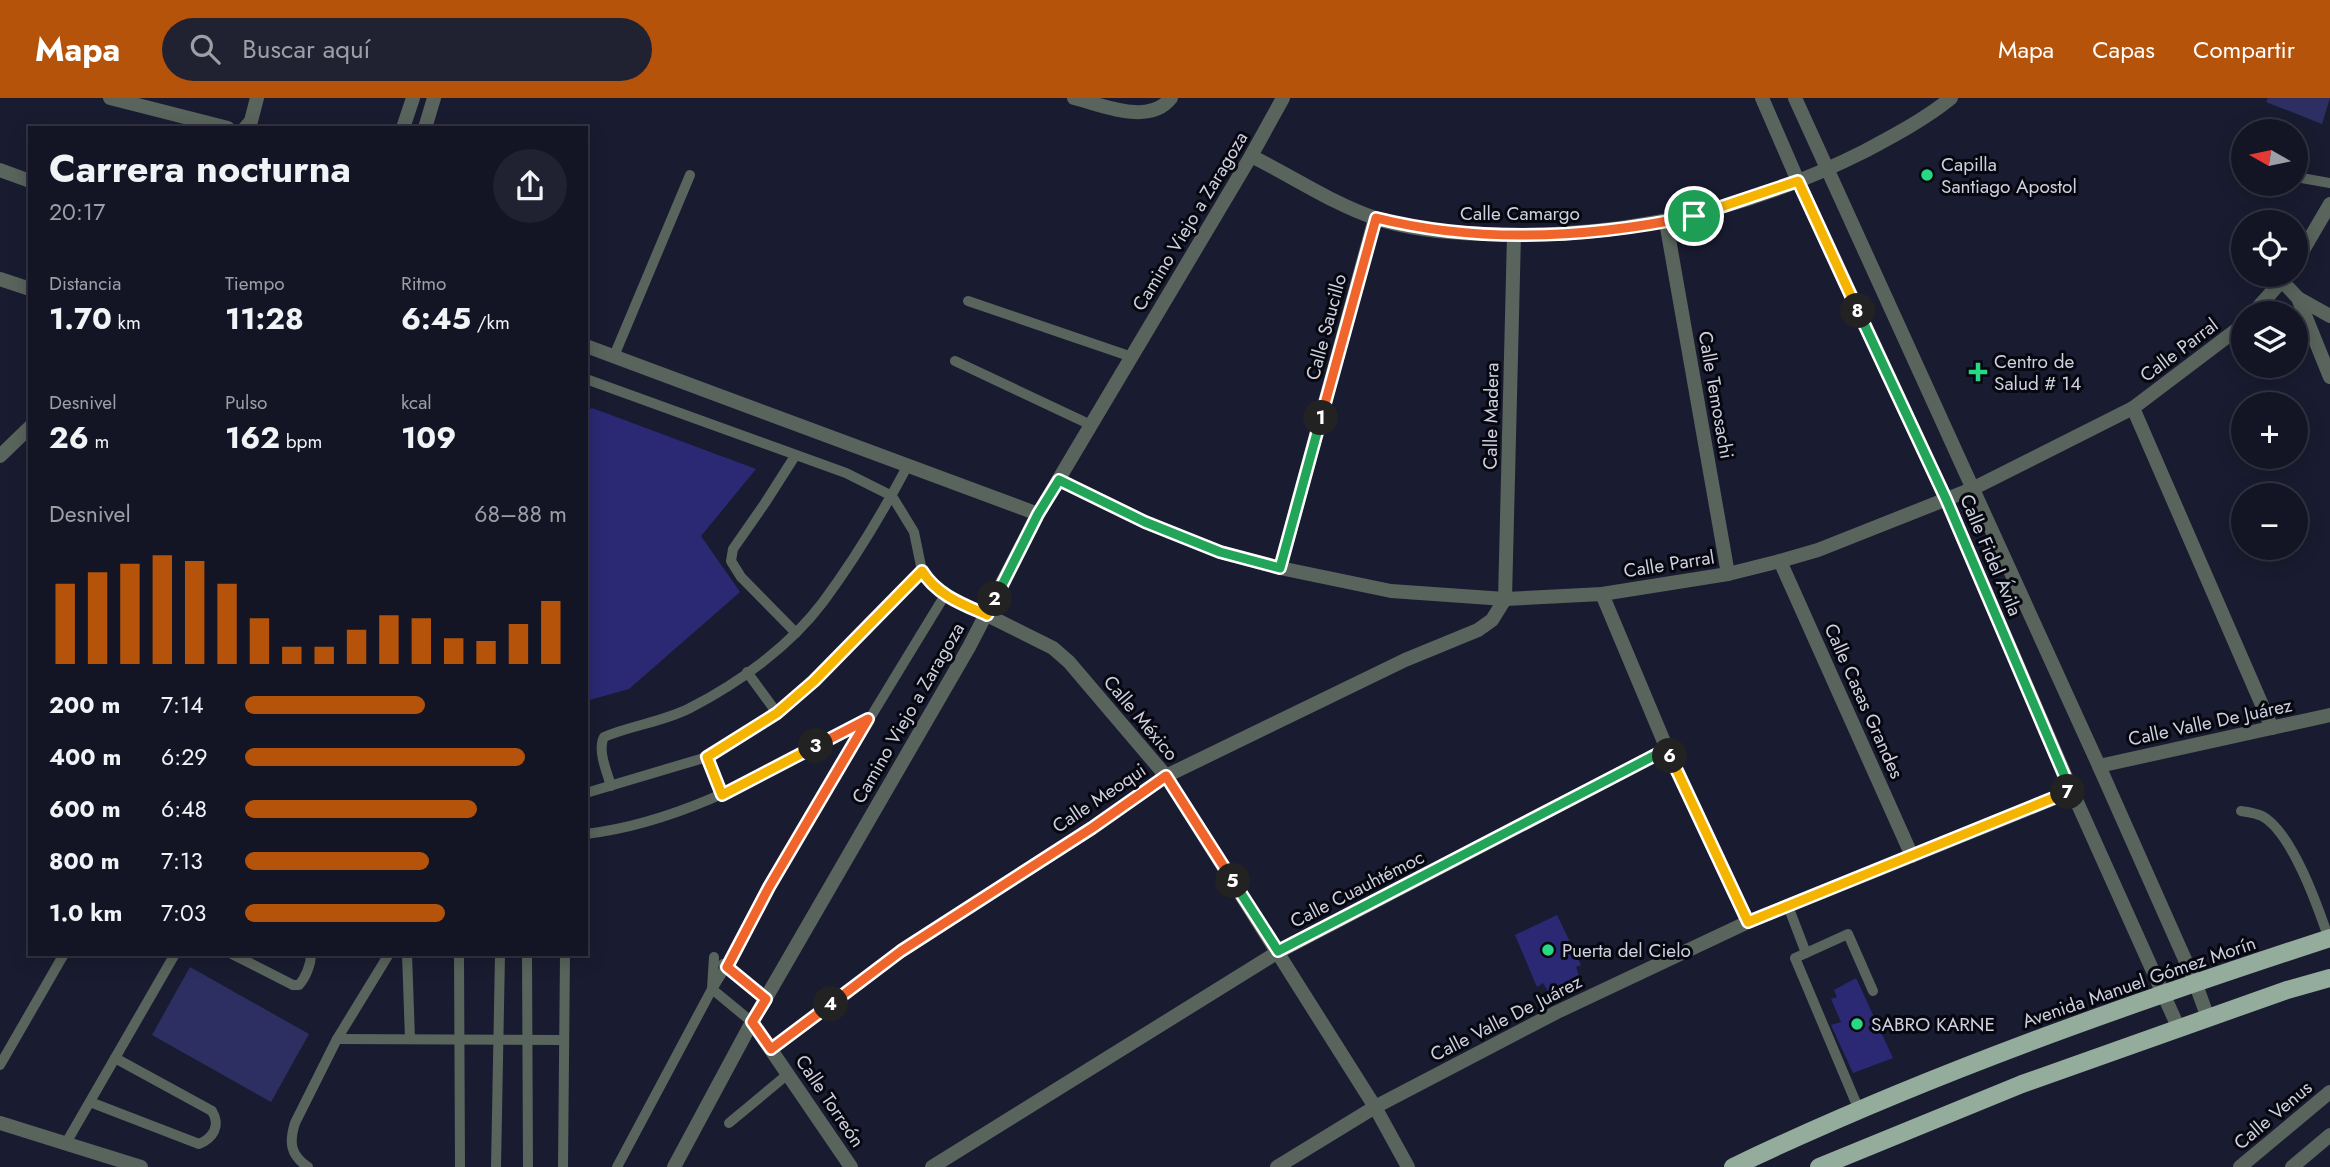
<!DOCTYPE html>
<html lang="es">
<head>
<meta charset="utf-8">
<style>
	body { margin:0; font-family:Jost,sans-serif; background:#202131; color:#f1f3f6; height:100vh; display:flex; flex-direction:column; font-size:26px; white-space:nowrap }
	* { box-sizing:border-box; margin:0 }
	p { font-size:23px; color:#9d9ea6 }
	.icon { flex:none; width:38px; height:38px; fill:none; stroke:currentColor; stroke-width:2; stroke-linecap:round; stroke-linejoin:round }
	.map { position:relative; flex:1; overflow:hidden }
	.sheet { position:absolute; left:28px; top:28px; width:560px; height:830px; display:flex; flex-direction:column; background:#131424; border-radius:0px; box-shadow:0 4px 18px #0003,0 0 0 2px #323341 }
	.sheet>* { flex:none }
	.needle { width:46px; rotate:279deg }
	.controls { position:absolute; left:2231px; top:21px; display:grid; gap:14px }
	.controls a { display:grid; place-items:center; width:77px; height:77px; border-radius:50%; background:#131424; box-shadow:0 4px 18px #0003,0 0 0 2px #323341; font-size:35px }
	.pin { position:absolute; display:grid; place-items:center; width:60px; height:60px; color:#fff; margin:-30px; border:4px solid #fff; border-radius:50%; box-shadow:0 2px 7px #0007 }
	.km { position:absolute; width:35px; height:35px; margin:-18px; border-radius:50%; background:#222; color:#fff; font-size:19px; line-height:35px; text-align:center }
	.round { display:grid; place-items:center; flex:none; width:74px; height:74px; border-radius:37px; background:#202131 }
	.headline { display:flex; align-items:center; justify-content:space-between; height:119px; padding:0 21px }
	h1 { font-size:38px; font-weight:700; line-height:52px }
	.stats { display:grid; grid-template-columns:repeat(3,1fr); gap:10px; height:119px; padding:7px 21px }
	.stats div { display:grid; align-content:center }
	.stats b { font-size:30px; font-weight:700 }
	.stats small { font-size:19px; font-weight:400 }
	.stats p { font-size:19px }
	.chart { height:196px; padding:14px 21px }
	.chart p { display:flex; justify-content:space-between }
	.chart svg { width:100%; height:126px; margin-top:7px; stroke:#b45309; stroke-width:6 }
	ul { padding:0 21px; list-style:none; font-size:23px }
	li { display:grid; grid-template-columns:112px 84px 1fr; align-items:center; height:52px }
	li i { height:18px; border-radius:9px; background:#b45309 }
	header { display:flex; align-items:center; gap:42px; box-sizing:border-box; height:98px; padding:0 35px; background:#b45309; color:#fff }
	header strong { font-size:33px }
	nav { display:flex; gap:38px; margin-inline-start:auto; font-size:24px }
	.search { width:490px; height:63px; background:#202131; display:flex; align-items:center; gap:18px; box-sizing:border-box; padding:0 24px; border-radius:38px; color:#9d9ea6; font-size:26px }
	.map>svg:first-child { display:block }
	.green { fill:#2d2f62 }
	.building { fill:#2b2974 }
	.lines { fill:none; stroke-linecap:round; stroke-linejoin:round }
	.service { stroke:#59645c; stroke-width:10 }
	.minor { stroke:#59645c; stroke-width:14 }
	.tertiary { stroke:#59645c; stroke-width:14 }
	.primary { stroke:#94ac9c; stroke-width:18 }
	.split-1-casing { stroke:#fff; stroke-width:14 }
	.split-2-casing { stroke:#fff; stroke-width:14 }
	.split-3-casing { stroke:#fff; stroke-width:14 }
	.split-4-casing { stroke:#fff; stroke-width:14 }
	.split-5-casing { stroke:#fff; stroke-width:14 }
	.split-6-casing { stroke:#fff; stroke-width:14 }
	.split-7-casing { stroke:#fff; stroke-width:14 }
	.split-8-casing { stroke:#fff; stroke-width:14 }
	.split-9-casing { stroke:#fff; stroke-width:14 }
	.split-1 { stroke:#f0652b; stroke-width:9 }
	.split-2 { stroke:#22a559; stroke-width:9 }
	.split-3 { stroke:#f5b400; stroke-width:9 }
	.split-4 { stroke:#f0652b; stroke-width:9 }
	.split-5 { stroke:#f0652b; stroke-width:9 }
	.split-6 { stroke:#22a559; stroke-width:9 }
	.split-7 { stroke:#f5b400; stroke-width:9 }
	.split-8 { stroke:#22a559; stroke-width:9 }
	.split-9 { stroke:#f5b400; stroke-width:9 }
	.poi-dot { fill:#27d885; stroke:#06070f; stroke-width:2.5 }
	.labels { text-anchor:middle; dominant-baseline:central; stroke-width:6; stroke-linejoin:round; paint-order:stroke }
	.poi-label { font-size:19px; fill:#ced0df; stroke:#06070f; text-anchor:start }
	.street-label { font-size:19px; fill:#ced0df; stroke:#06070f }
</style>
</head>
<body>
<header>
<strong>Mapa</strong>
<div class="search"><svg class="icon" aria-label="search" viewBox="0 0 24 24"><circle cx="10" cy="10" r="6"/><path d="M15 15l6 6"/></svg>Buscar aquí</div>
<nav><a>Mapa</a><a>Capas</a><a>Compartir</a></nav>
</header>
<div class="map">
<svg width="2330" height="1069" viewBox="0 0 2330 1069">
	<rect width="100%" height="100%" fill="#191b30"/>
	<g class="green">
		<polygon points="2268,0 2330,0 2322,26 2266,4"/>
		<polygon points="190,869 309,936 271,1004 152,937"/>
	</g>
	<g class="building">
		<polygon points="592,310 756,371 701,438 740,494 629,591 586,603 586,313"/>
		<polygon points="1557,817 1581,867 1576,869 1580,881 1549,895 1543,885 1537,889 1515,837"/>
		<polygon points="1856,880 1893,960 1853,975 1831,927 1841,924 1831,901 1837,899 1834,892"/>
	</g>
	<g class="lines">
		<g class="service">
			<polyline points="2296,79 2330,85"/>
			<polyline points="968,203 1132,259"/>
			<polyline points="614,258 690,77"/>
			<polyline points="955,263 1091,327"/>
			<polyline points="586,281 846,375 892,398 914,434 922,473 928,483 945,497 987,517"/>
			<polyline points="795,358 765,405 733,451 731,463 741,479 796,535"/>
			<polyline points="747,574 777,615"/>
			<polyline points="707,659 722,697"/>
			<path d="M611 688C607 674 597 652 604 639 632 627 663 624 690 610 739 585 790 548 823 504 855 461 883 414 908 367"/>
			<polyline points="586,695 707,659 734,644 777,615 814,583 922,473"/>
			<path d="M2241 713C2248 714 2256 715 2262 718 2292 734 2318 809 2329 841"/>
			<path d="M586 736C688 724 776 669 866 622"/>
			<polyline points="1788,808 1806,855"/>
			<path d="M232 856 293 887H299C306 879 311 866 311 856"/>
			<polyline points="407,856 410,941"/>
			<polyline points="459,856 460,1069"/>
			<polyline points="527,856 528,1069"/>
			<polyline points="714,859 712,891 752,924"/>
			<polyline points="723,866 766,901"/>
			<polyline points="337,941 563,942"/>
			<polyline points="0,967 64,856"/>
			<path d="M90 1004 199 1046C213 1040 221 1028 212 1013L115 960"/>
			<polyline points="1859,1012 1795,860 1848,836 1873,893"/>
			<polyline points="729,1025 788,976"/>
			<polyline points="66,1045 175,856"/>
			<path d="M308 1069C290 1057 289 1044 295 1025L337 941 389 856"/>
			<polyline points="496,1069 500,856"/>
			<polyline points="563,1069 565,856"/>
			<path d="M617 1069 712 891C741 846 764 798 791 752 841 667 893 582 945 497"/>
		</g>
		<g class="minor">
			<polyline points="110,0 228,30"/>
			<path d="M1074 0C1103 7 1149 28 1171 0"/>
			<polyline points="1762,0 1798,83 1946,401 2072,693 2179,931"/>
			<polyline points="1795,0 2099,668 2195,884 2208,920"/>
			<polyline points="245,30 251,23 257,0"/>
			<polyline points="403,30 413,0"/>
			<polyline points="425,30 434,0"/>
			<path d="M1251 58C1292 78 1333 106 1375 120 1410 132 1449 135 1485 136 1619 142 1746 113 1865 53 1895 37 1925 21 1951 0"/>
			<polyline points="1666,124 1728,476"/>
			<polyline points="0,181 30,191"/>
			<polyline points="2282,183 2298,200 2330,279"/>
			<polyline points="2298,200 2330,218"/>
			<polyline points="2133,310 2272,630"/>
			<polyline points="0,358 30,329"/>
			<polyline points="1780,463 1912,758"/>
			<polyline points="1280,470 1375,120"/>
			<polyline points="1602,496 1667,651 1748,824"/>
			<polyline points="987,517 1053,550 1069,564 1166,678 1375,1009 1408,1069"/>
			<polyline points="2099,668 2330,617"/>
			<polyline points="752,924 851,1069"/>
			<polyline points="771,951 901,853 1092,730 1166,678 1405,562 1478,532 1492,522 1505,501 1514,137"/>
			<polyline points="932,1069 1278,854 1667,651"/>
			<polyline points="1277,1069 1375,1009 1557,914 1748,824 2072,693"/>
		</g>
		<g class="tertiary">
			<polyline points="0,72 30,83"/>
			<polyline points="2296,164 2330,106"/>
			<polyline points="2253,215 2287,177"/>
			<polyline points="586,248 1038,416"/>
			<polyline points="1059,382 1145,424 1220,454 1280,470 1391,493 1505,501 1602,496 1728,476 1780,463 1818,452 1972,391 2133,310 2244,226"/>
			<polyline points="0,1025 141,1069"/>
			<polyline points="674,1069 752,924 969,549 1038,416 1251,58 1283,0"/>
			<polyline points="2240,1069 2330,994"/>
			<polyline points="2292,1069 2330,1037"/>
		</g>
		<g class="primary">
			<path d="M1733 1069C1925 977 2128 906 2330 840"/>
			<polyline points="1819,1069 2022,986 2287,892 2330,880"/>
		</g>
	</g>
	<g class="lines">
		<g class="split-1-casing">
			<path id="split-1" d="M1321 320 1376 120C1480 146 1589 140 1694 118"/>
		</g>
		<g class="split-2-casing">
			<polyline id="split-2" points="995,501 1038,416 1059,382 1145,424 1220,454 1280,470 1321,320"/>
		</g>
		<g class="split-3-casing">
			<path id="split-3" d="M816 648 722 697 707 659 777 615 814 583 922 473C937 497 962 506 987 517L995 501"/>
		</g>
		<g class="split-4-casing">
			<polyline id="split-4" points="816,648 868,621 769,789 727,869 766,901 752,924 771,951 831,906"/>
		</g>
		<g class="split-5-casing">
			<polyline id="split-5" points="831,906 901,853 1092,730 1166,678 1233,783"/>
		</g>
		<g class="split-6-casing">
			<polyline id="split-6" points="1233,783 1278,853 1667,651 1670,658"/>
		</g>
		<g class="split-7-casing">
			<polyline id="split-7" points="1670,658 1748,824 2068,694"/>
		</g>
		<g class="split-8-casing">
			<polyline id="split-8" points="1858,213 1946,401 2071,693 2068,694"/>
		</g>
		<g class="split-9-casing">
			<polyline id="split-9" points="1694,118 1798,83 1858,213"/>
		</g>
		<use href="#split-1" class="split-1"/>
		<use href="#split-2" class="split-2"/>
		<use href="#split-3" class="split-3"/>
		<use href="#split-4" class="split-4"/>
		<use href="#split-5" class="split-5"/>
		<use href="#split-6" class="split-6"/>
		<use href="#split-7" class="split-7"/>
		<use href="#split-8" class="split-8"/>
		<use href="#split-9" class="split-9"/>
	</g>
	<g class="poi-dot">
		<circle cx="1927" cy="77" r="7"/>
		<path d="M1974.5 263.5h7v7h7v7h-7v7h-7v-7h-7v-7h7z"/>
		<circle cx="1548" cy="852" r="7"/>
		<circle cx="1857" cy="926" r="7"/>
	</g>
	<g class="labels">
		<g class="poi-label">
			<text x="1941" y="66">Capilla<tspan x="1941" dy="22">Santiago Apostol</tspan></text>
			<text x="1994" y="263">Centro de<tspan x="1994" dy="22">Salud # 14</tspan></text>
			<text x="1562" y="852">Puerta del Cielo</text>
			<text x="1871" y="926">SABRO KARNE</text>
		</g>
		<g class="street-label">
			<text x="1520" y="115">Calle Camargo</text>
			<text transform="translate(1190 123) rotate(-59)">Camino Viejo a Zaragoza</text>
			<text transform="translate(1326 229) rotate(-75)">Calle Saucillo</text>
			<text transform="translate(2179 252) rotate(-37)">Calle Parral</text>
			<text transform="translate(1716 297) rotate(80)">Calle Temosachi</text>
			<text transform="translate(1491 318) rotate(-89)">Calle Madera</text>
			<text transform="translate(1991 457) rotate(67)">Calle Fidel Ávila</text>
			<text transform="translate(1669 466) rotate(-9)">Calle Parral</text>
			<text transform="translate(1864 603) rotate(66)">Calle Casas Grandes</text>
			<text transform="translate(908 615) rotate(-60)">Camino Viejo a Zaragoza</text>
			<text transform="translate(1141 620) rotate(50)">Calle México</text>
			<text transform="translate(2210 624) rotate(-12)">Calle Valle De Juárez</text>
			<text transform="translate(1099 700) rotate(-34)">Calle Meoqui</text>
			<text transform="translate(1357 791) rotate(-27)">Calle Cuauhtémoc</text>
			<text transform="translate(2139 884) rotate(-19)">Avenida Manuel Gómez Morín</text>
			<text transform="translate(1506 920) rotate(-27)">Calle Valle De Juárez</text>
			<text transform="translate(830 1003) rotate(56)">Calle Torreón</text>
			<text transform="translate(2273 1017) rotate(-40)">Calle Venus</text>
		</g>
	</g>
</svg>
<div class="controls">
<a><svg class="needle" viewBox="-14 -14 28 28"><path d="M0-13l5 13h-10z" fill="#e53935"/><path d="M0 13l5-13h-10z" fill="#9d9ea6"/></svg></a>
<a><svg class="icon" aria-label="locate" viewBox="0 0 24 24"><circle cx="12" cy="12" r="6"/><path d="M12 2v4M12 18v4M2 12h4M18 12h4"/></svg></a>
<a><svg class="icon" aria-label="layers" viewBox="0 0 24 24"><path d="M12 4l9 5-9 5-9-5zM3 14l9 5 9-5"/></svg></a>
<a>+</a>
<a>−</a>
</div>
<div class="pin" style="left:1694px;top:118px;background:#1e9e55"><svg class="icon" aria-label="arrive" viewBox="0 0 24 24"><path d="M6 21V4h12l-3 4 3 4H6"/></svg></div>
<b class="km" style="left:1321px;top:320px">1</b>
<b class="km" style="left:995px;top:501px">2</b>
<b class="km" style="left:816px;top:648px">3</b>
<b class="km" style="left:831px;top:906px">4</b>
<b class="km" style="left:1233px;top:783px">5</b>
<b class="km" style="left:1670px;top:658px">6</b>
<b class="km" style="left:2068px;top:694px">7</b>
<b class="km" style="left:1858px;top:213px">8</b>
<section class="sheet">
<div class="headline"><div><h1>Carrera nocturna</h1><p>20:17</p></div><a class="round"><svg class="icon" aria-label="share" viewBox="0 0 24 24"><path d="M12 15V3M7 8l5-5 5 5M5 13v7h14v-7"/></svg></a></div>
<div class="stats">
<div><p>Distancia</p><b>1.70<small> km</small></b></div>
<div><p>Tiempo</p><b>11:28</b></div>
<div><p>Ritmo</p><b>6:45<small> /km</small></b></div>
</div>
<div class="stats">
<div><p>Desnivel</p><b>26<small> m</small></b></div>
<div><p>Pulso</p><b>162<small> bpm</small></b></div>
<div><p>kcal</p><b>109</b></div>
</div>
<div class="chart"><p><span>Desnivel</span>68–88 m</p>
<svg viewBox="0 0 160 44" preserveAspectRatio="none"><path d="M5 44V16M15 44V12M25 44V9M35 44V6M45 44V8M55 44V16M65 44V28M75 44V38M85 44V38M95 44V32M105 44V27M115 44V28M125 44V35M135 44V36M145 44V30M155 44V22"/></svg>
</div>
<ul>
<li><b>200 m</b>7:14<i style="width:56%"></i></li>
<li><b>400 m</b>6:29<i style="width:87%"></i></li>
<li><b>600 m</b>6:48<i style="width:72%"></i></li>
<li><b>800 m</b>7:13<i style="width:57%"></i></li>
<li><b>1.0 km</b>7:03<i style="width:62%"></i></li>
</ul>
</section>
</div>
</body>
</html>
